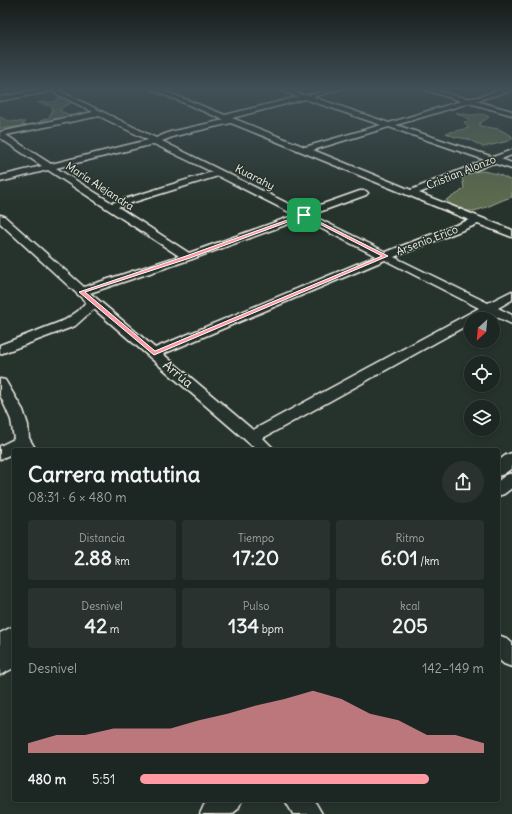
<!DOCTYPE html>
<html lang="es">
<head>
<meta charset="utf-8">
<style>
	body { margin:0; font-family:Delius,sans-serif; background:#29322f; color:#f1f3f6; height:100vh; display:flex; flex-direction:column; font-size:15px; white-space:nowrap }
	* { box-sizing:border-box; margin:0 }
	p { font-size:13px; color:#a0a5a5 }
	.icon { flex:none; width:22px; height:22px; fill:none; stroke:currentColor; stroke-width:2; stroke-linecap:round; stroke-linejoin:round }
	.map { position:relative; flex:1; overflow:hidden }
	.sheet { position:absolute; left:12px; top:448px; width:488px; height:354px; display:flex; flex-direction:column; background:#1c2622; border-radius:4px; box-shadow:0 2px 6px #0003,0 0 0 1px #3a4340 }
	.sheet>* { flex:none }
	.needle { width:26px; rotate:206deg }
	.buttons { position:absolute; left:464px; top:312px; display:grid; gap:8px }
	.buttons a { display:grid; place-items:center; width:36px; height:36px; border-radius:50%; background:#1c2622; box-shadow:0 2px 6px #0003,0 0 0 1px #3a4340; font-size:20px }
	.pin { position:absolute; display:grid; place-items:center; width:34px; height:34px; color:#fff; margin:-17px; border-radius:8px; box-shadow:0 2px 6px #0006 }
	.round { display:grid; place-items:center; flex:none; width:42px; height:42px; border-radius:21px; background:#29322f }
	.overview { display:flex; align-items:center; justify-content:space-between; height:68px; padding:0 16px }
	h1 { font-size:22px; font-weight:700; line-height:30px }
	.stats { display:grid; grid-template-columns:repeat(3,1fr); gap:6px; height:68px; padding:4px 16px }
	.stats div { display:grid; align-content:center; border-radius:4px; background:#29322f; text-align:center }
	.stats b { font-size:20px; font-weight:700 }
	.stats small { font-size:11px; font-weight:400 }
	.stats p { font-size:11px }
	.chart { height:112px; padding:8px 16px }
	.chart p { display:flex; justify-content:space-between }
	.chart svg { width:100%; height:72px; margin-top:4px; fill:#ff9aa2; opacity:.7 }
	ul { padding:0 16px; list-style:none; font-size:13px }
	li { display:grid; grid-template-columns:64px 48px 1fr; align-items:center; height:30px }
	li i { height:10px; border-radius:5px; background:#ff9aa2 }
	.map>svg:first-child { display:block }
	.green { fill:#5b6b4e; stroke:#a8ae9b }
	.lines { fill:none; stroke-linecap:round; stroke-linejoin:round }
	.minor-casing { stroke:#f4f1e8; stroke-width:3 }
	.minor { fill:#26332d; fill-rule:evenodd }
	.route { fill:#ff9aa2; stroke:#fff; fill-rule:evenodd }
	.labels { text-anchor:middle; dominant-baseline:central; stroke-width:3; stroke-linejoin:round; paint-order:stroke }
	.far-street-label { font-size:11px; fill:#f4f1e8; stroke:#26332d }
	.street-label { font-size:13px; fill:#f4f1e8; stroke:#26332d }
</style>
</head>
<body>
<div class="map">
<svg width="512" height="814" viewBox="0 0 512 814">
	<rect width="100%" height="100%" fill="#26332d"/>
	<filter id="ink" filterUnits="userSpaceOnUse"><feTurbulence type="fractalNoise" baseFrequency=".025" numOctaves="2"/><feDisplacementMap in="SourceGraphic" scale="8" xChannelSelector="R" yChannelSelector="G"/><feConvolveMatrix kernelMatrix="1 2 1 2 8 2 1 2 1" color-interpolation-filters="sRGB"/></filter>
	<g filter="url(#ink)">
		<g class="green">
			<path d="M63 97 74 102 64 106 60 111 73 116 48 123H42L40 121 48 118 53 110 51 106 38 103C44 101 50 103 56 101L58 98Z"/>
			<path d="M455 112C460 113 467 115 472 115 479 115 482 112 489 117L479 124 480 126 499 129 512 136V138L509 141 483 147 468 139 455 137 446 133 469 128 464 122 469 121V119Z"/>
			<polygon points="0,117 9,121 25,122 22,126 0,129"/>
			<path d="M483 171 498 174 512 181V197C495 201 476 217 458 209 454 208 450 203 446 200L459 193 464 188 462 176 470 172Z"/>
		</g>
		<g class="lines">
			<g class="minor-casing">
				<g id="minor">
					<path d="M47 88H60L58 90 156 138 170 132 224 120 149 88H157L225 115 298 97 275 88C287 88 298 95 306 95 318 95 330 88 344 88L313 97 389 123 461 101 419 88C436 88 450 96 467 98 478 100 498 88 512 88V90L476 101 512 111V115L469 103 396 125 493 157 512 150V155L501 159 512 163V169L493 163 419 193 512 230V237L478 224 394 257 488 303 512 291V300L498 308 512 315V324L488 313 478 319H471V323L263 438 275 450H257L94 309 75 326 0 354V345L65 320 78 311 86 302 0 223V215L4 216 84 287 179 256 48 170 0 182V176L42 166 0 138V132L93 112 51 91 0 101V97ZM305 99 381 125 305 147 232 118ZM99 116 148 140 51 164 6 135ZM231 123 469 220 386 252 311 215 366 195 368 193 366 191H360L303 211 162 141 175 136ZM389 127 485 160 411 190 313 150ZM154 144 212 172 112 203 56 168ZM218 176 295 215 189 253 118 207ZM302 219 376 256 155 348 90 293 192 259ZM385 260 479 308 253 430 163 354Z"/>
					<polygon points="0,379 5,380 23,410 28,425 29,438 36,450 14,450 14,453 0,459 0,446 14,439 11,420 0,395"/>
					<polygon points="512,453 512,468 504,474 498,476 498,461 506,455"/>
					<polygon points="512,473 512,488 504,494 498,496 498,481 506,475"/>
					<polygon points="14,626 14,668 0,675 0,633"/>
					<polygon points="498,635 506,638 512,643 512,667 504,664 498,659"/>
					<polygon points="209,800 242,800 238,809 232,814 200,814 204,805"/>
					<polygon points="285,800 314,800 322,814 293,814"/>
				</g>
			</g>
			<use href="#minor" class="minor"/>
		</g>
	</g>
	<linearGradient id="sky" x2="0" y2="1"><stop stop-color="#151c19"/><stop offset="0.44" stop-color="#415057"/><stop offset="1" stop-color="#415057" stop-opacity="0"/></linearGradient>
	<rect width="512" height="202" fill="url(#sky)"/>
	<path class="route" d="M304 214 388 256 154 355 79 292 186 256ZM304 216 382 256 155 351 85 292 190 258Z"/>
	<g class="labels">
		<g class="far-street-label">
			<text transform="translate(461 172) rotate(-22)">Cristian Alonzo</text>
			<text transform="translate(255 177) rotate(27)">Kuarahy</text>
			<text transform="translate(100 186) rotate(33)">María Alejandra</text>
			<text transform="translate(427 240) rotate(-21)">Arsenio Erico</text>
		</g>
		<g class="street-label">
			<text transform="translate(178 374) rotate(40)">Arrúa</text>
		</g>
	</g>
</svg>
<div class="buttons">
<a><svg class="needle" viewBox="-14 -14 28 28"><path d="M0-13l5 13h-10z" fill="#e53935"/><path d="M0 13l5-13h-10z" fill="#a0a5a5"/></svg></a>
<a><svg class="icon" aria-label="locate" viewBox="0 0 24 24"><circle cx="12" cy="12" r="6"/><path d="M12 2v4M12 18v4M2 12h4M18 12h4"/></svg></a>
<a><svg class="icon" aria-label="layers" viewBox="0 0 24 24"><path d="M12 4l9 5-9 5-9-5zM3 14l9 5 9-5"/></svg></a>
</div>
<div class="pin" style="left:304px;top:215px;background:#1e9e55"><svg class="icon" aria-label="arrive" viewBox="0 0 24 24"><path d="M6 21V4h12l-3 4 3 4H6"/></svg></div>
<section class="sheet">
<div class="overview"><div><h1>Carrera matutina</h1><p>08:31 · 6 × 480 m</p></div><a class="round"><svg class="icon" aria-label="share" viewBox="0 0 24 24"><path d="M12 15V3M7 8l5-5 5 5M5 13v7h14v-7"/></svg></a></div>
<div class="stats">
<div><p>Distancia</p><b>2.88<small> km</small></b></div>
<div><p>Tiempo</p><b>17:20</b></div>
<div><p>Ritmo</p><b>6:01<small> /km</small></b></div>
</div>
<div class="stats">
<div><p>Desnivel</p><b>42<small> m</small></b></div>
<div><p>Pulso</p><b>134<small> bpm</small></b></div>
<div><p>kcal</p><b>205</b></div>
</div>
<div class="chart"><p><span>Desnivel</span>142–149 m</p>
<svg viewBox="0 0 160 44" preserveAspectRatio="none"><path d="M0 44V38L10 33L20 33L30 29L40 29L50 29L60 24L70 20L80 15L90 11L100 6L110 11L120 20L130 24L140 33L150 33L160 38V44z"/></svg>
</div>
<ul>
<li><b>480 m</b>5:51<i style="width:84%"></i></li>
</ul>
</section>
</div>
</body>
</html>
